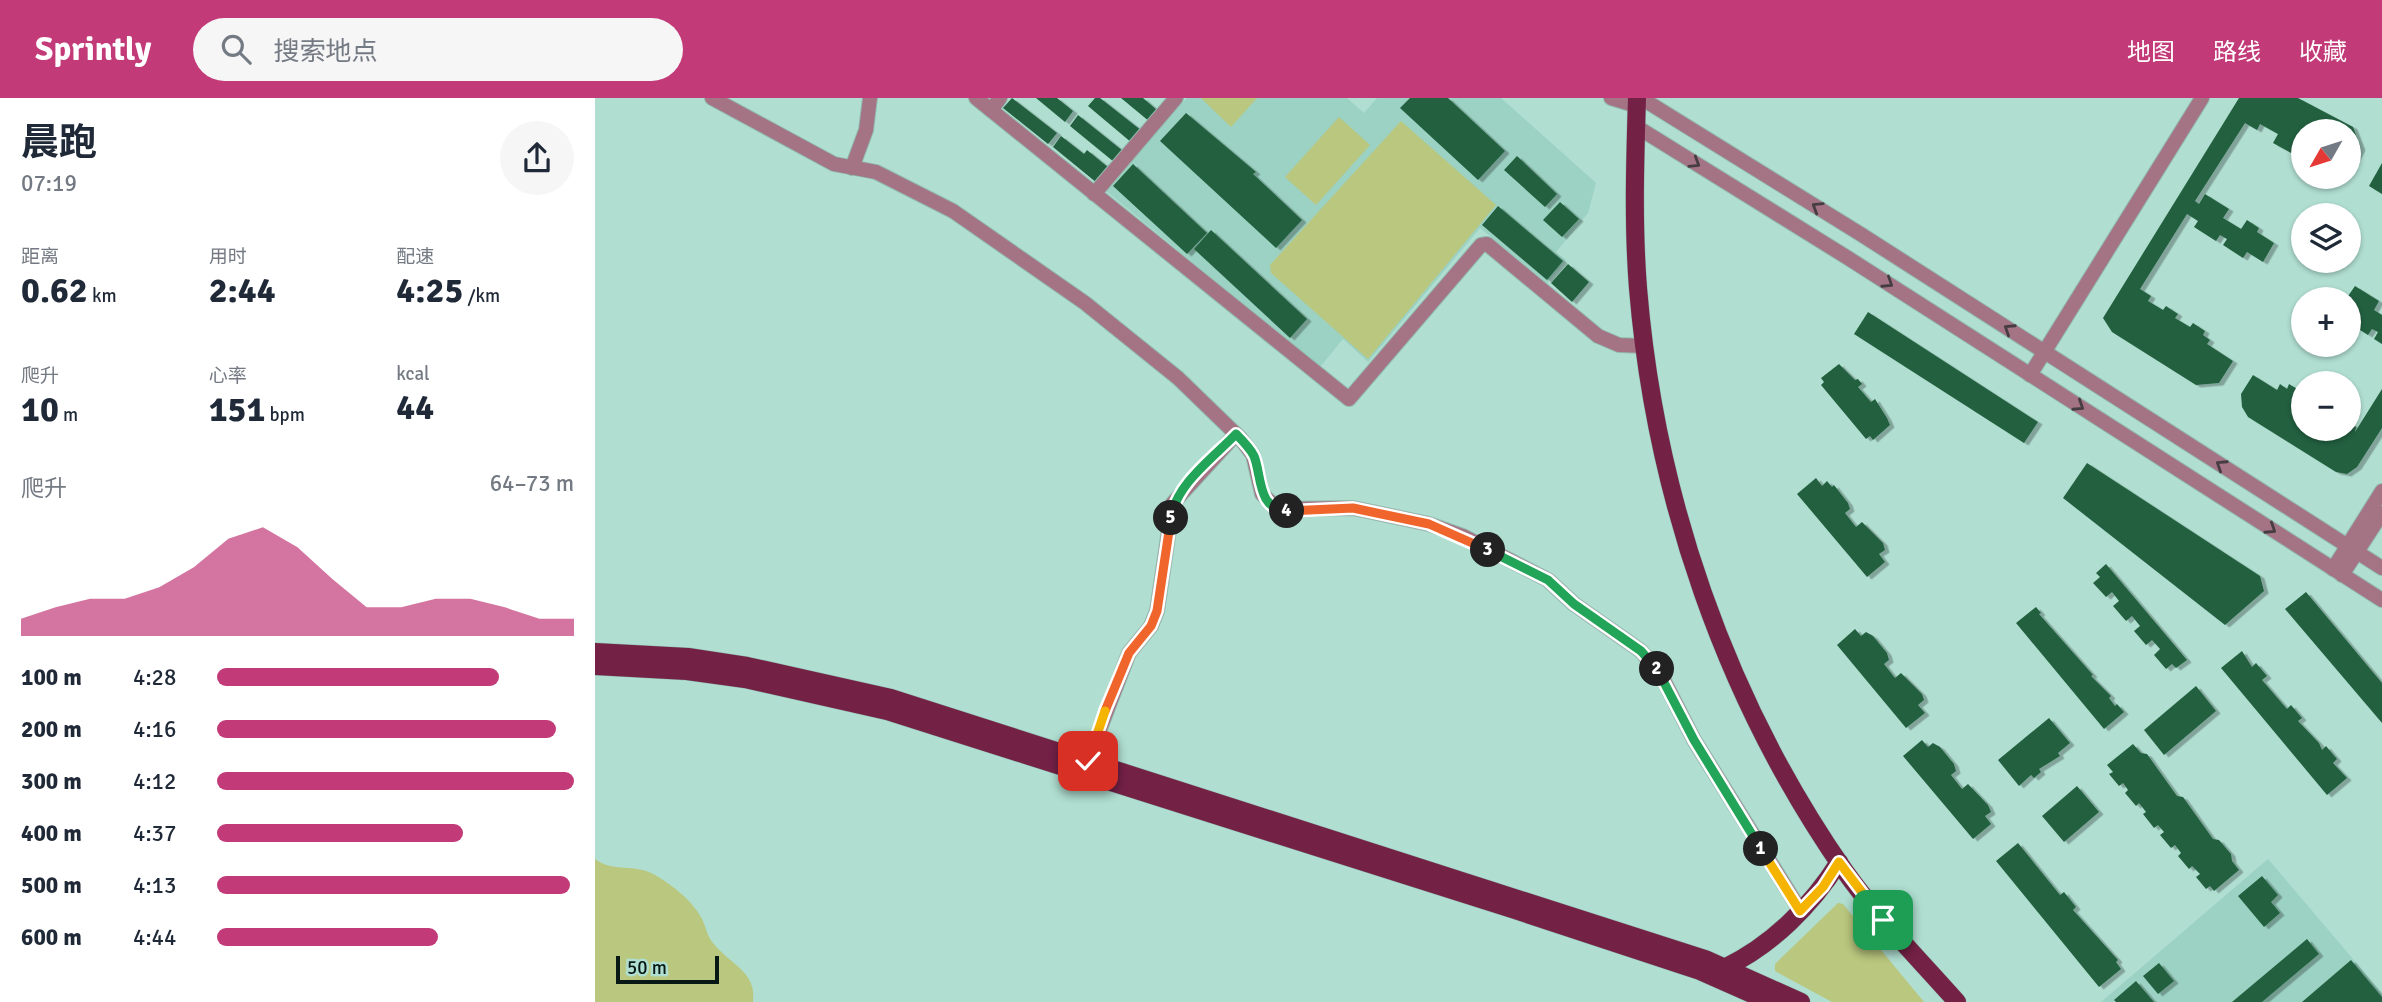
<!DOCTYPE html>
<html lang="zh">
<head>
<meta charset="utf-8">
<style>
	body { margin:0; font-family:Signika,"Noto Sans SC",sans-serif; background:#f6f6f7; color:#1f2937; height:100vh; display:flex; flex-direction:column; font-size:26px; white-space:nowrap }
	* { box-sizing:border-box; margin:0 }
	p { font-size:23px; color:#747a83 }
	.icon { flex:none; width:38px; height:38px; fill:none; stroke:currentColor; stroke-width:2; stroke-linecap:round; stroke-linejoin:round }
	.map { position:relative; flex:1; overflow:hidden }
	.details { display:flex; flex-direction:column; background:#fff; width:595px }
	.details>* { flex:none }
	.needle { width:46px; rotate:231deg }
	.fabs { position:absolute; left:1696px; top:21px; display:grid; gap:14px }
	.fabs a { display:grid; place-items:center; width:70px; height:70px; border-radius:50%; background:#fff; box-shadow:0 2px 5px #0004; font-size:35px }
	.scale { position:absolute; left:21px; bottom:18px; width:103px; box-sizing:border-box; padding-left:7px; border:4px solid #081915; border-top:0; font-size:19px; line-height:24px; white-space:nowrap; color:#081915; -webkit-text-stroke:5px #b0ded1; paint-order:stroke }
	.pin { position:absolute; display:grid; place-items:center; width:60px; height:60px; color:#fff; margin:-30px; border-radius:14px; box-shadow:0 4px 10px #0006 }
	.km { position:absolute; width:35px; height:35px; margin:-18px; border-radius:50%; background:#222; color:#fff; font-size:19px; line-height:35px; text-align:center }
	.round { display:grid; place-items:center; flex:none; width:74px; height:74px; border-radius:37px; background:#f6f6f7 }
	.summary { display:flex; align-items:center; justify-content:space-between; height:119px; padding:0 21px }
	h1 { font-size:38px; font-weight:700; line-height:52px }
	.stats { display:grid; grid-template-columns:repeat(3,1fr); gap:10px; height:119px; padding:7px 21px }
	.stats div { display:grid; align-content:center }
	.stats b { font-size:35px; font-weight:700 }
	.stats small { font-size:19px; font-weight:400 }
	.stats p { font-size:19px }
	.chart { height:196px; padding:14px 21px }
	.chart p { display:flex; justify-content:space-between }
	.chart svg { width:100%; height:126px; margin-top:7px; fill:#c23a78; opacity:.7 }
	ul { padding:0 21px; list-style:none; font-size:23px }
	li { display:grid; grid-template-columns:112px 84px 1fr; align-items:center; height:52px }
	li i { height:18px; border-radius:9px; background:#c23a78 }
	header { display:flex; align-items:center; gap:42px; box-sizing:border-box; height:98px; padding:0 35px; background:#c23a78; color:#fff }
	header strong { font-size:33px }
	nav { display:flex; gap:38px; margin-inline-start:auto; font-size:24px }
	.search { width:490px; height:63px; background:#f6f6f7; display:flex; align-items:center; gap:18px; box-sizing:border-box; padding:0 24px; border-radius:38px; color:#747a83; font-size:26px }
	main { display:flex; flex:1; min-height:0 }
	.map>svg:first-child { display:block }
	.built { fill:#9cd2c3 }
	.green { fill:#bac77e }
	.building { fill:#22613f; filter:url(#shadow) }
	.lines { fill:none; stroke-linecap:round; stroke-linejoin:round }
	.minor-casing { stroke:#92bbaf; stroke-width:16 }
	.major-casing { stroke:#92bbaf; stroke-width:19 }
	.minor { stroke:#a47485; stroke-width:14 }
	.major { stroke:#742146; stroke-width:18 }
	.oneway { stroke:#463d42 }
	.split-1-casing { stroke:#fff; stroke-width:14 }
	.split-2-casing { stroke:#fff; stroke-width:14 }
	.split-3-casing { stroke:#fff; stroke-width:14 }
	.split-4-casing { stroke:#fff; stroke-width:14 }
	.split-5-casing { stroke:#fff; stroke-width:14 }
	.split-6-casing { stroke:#fff; stroke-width:14 }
	.split-7-casing { stroke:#fff; stroke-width:14 }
	.split-1 { stroke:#f5b400; stroke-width:9 }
	.split-2 { stroke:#22a559; stroke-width:9 }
	.split-3 { stroke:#22a559; stroke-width:9 }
	.split-4 { stroke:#f0652b; stroke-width:9 }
	.split-5 { stroke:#22a559; stroke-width:9 }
	.split-6 { stroke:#f0652b; stroke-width:9 }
	.split-7 { stroke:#f5b400; stroke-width:9 }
</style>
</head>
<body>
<header>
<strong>Sprintly</strong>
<div class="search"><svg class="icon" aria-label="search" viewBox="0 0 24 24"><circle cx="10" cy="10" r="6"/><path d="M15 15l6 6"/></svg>搜索地点</div>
<nav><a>地图</a><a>路线</a><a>收藏</a></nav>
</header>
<main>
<section class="details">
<div class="summary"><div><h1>晨跑</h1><p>07:19</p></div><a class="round"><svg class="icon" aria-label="share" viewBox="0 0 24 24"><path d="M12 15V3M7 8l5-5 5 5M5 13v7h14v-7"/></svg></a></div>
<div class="stats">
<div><p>距离</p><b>0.62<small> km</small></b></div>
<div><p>用时</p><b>2:44</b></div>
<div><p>配速</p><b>4:25<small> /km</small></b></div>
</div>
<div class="stats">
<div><p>爬升</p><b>10<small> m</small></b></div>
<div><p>心率</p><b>151<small> bpm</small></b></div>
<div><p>kcal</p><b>44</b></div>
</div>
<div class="chart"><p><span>爬升</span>64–73 m</p>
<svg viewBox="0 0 160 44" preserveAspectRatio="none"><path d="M0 44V38L10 34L20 31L30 31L40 27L50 20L60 10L70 6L80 13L90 24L100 34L110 34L120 31L130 31L140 34L150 38L160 38V44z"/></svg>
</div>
<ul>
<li><b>100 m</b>4:28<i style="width:79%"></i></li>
<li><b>200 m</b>4:16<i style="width:95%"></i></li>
<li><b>300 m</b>4:12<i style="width:100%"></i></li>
<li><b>400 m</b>4:37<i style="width:69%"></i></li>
<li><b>500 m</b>4:13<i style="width:99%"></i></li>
<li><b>600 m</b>4:44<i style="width:62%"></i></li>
</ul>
</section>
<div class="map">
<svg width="1787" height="904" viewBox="0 0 1787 904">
	<defs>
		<filter id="shadow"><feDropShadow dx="4.5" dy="2.5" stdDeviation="0" flood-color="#0004"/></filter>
	</defs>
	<rect width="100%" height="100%" fill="#b0ded1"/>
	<g class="built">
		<polygon points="592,0 752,0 769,15 782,0 906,0 1001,85 993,115 961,154 971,162 952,185 885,130 773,264 748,241 725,269 510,92"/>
		<polygon points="1673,761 1787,895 1787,904 1506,904"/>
	</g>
	<g class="green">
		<polygon points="606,0 662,0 636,29"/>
		<polygon points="744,19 775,47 721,107 690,79"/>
		<polygon points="806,23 901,107 773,261 676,175 675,167"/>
		<path d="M0 761C18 775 40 765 60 777 77 787 98 803 107 821 111 829 112 838 118 845 134 866 162 873 158 904H0Z"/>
		<polygon points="1243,805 1248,806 1329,904 1237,904 1180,873 1180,866"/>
	</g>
	<g class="building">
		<polygon points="417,0 462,35 453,46 408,10"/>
		<polygon points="441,0 462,0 478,13 470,24"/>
		<polygon points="500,0 505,0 547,33 537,45 493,8"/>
		<polygon points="526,0 548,0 563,13 555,24"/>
		<polygon points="815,0 853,0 910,53 883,82 805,10"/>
		<polygon points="1644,0 1703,0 1758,29 1766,50 1754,74 1754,33 1708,33 1708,49 1703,46 1698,56 1678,45 1683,36 1665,26 1662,32 1650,25 1600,103 1604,106 1610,96 1634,111 1628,120 1646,131 1652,122 1664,130 1662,134 1679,145 1668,164 1652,154 1648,160 1628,147 1632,141 1625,137 1621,143 1599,129 1603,123 1592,116 1545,191 1556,198 1553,203 1568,212 1571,208 1583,216 1580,220 1595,229 1598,225 1610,233 1608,237 1615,242 1612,246 1638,263 1624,285 1601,287 1517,234 1508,220"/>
		<polygon points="591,15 661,74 658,76 707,122 681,150 565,43"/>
		<polygon points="483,17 528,53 519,64 475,28"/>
		<polygon points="466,38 489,56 492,52 514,70 502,85 458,49"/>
		<polygon points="922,58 962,96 950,109 909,72"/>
		<polygon points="1787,65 1787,96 1774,88"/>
		<polygon points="538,66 612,135 592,156 518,88"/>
		<polygon points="965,104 984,121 967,139 948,122"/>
		<polygon points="903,108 968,163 952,182 887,127"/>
		<polygon points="616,132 712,221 695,240 599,151"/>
		<polygon points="973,166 994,184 977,204 956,185"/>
		<polygon points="1760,188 1784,203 1779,212 1787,217 1787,246 1779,241 1783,234 1777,231 1773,237 1754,225 1756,209 1751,201"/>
		<polygon points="1273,214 1443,324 1429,345 1259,236"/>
		<polygon points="1244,266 1260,282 1263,281 1267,286 1263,289 1276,304 1280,301 1292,320 1295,327 1278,342 1275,338 1271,341 1226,287 1229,284 1226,280"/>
		<polygon points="1658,277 1682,292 1685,286 1692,291 1694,286 1707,294 1704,298 1708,301 1708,331 1754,331 1754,324 1761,329 1760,334 1787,291 1787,330 1762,369 1752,376 1741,374 1653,319 1647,309 1646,296"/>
		<polygon points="1492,365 1665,478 1669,493 1630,527 1468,400"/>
		<polygon points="1221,380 1227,388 1232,383 1237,389 1239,387 1253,405 1255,411 1250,415 1261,429 1267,424 1288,445 1290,452 1284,456 1290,464 1272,479 1202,396"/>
		<polygon points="1511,466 1592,562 1581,570 1577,566 1571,571 1559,557 1565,551 1557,542 1551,547 1539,533 1545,528 1537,518 1531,523 1518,508 1524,503 1517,494 1511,499 1498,485 1505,479 1501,475"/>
		<polygon points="1711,494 1787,585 1787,625 1690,511"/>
		<polygon points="1441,509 1446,515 1444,516 1498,577 1496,578 1516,598 1514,600 1520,608 1522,606 1529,614 1509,631 1421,525"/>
		<polygon points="1260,531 1266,538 1271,534 1278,538 1292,555 1294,562 1289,566 1300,580 1306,575 1327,596 1329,602 1323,607 1330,615 1311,630 1242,547"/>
		<polygon points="1647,553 1657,569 1661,565 1672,578 1667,582 1692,611 1696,607 1707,620 1703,623 1724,645 1727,652 1731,648 1742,661 1738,665 1752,680 1732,697 1626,570"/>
		<polygon points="1601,588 1621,613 1569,657 1549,632"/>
		<polygon points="1454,620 1475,645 1463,655 1465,658 1444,671 1446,674 1439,680 1436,677 1424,688 1403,662"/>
		<polygon points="1327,642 1333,649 1338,645 1345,649 1359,666 1361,673 1356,677 1367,691 1373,686 1393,707 1396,714 1390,718 1396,726 1378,741 1308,658"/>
		<polygon points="1538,646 1546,655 1552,656 1582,698 1588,699 1618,741 1624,742 1636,756 1637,763 1644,772 1619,793 1615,788 1611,791 1601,779 1605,776 1597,768 1594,771 1583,758 1586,755 1580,747 1576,750 1565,737 1569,734 1563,727 1559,730 1548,716 1551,714 1544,705 1541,708 1530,695 1533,692 1528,685 1524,688 1514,676 1518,674 1512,667"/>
		<polygon points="1482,688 1504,714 1469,744 1447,718"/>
		<polygon points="1423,745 1465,797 1469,794 1481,809 1478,812 1523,862 1521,864 1526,871 1504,889 1401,763"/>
		<polygon points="1667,778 1683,797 1676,804 1685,815 1669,829 1643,798"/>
		<polygon points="1712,841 1724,856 1667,904 1637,904"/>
		<polygon points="1756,862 1787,899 1787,904 1707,904"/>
		<polygon points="1564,865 1579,883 1563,896 1548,878"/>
		<polygon points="1541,883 1559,904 1521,904 1519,902"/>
	</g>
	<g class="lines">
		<g class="minor-casing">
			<g id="minor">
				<polyline points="117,0 239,66 281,74 358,113 490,205 583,280 646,341 658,357 667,396 683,411 758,410 834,426 868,438 953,482 979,506 1046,553 1066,577 1099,642 1205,812"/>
				<polyline points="381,0 754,301 886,147 892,146 1003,238 1024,247 1050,248"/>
				<polyline points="1016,0 1042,8"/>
				<polyline points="1046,0 1267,137 1787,470"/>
				<polyline points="396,12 405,0"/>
				<polyline points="1042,29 1253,160 1787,502"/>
				<polyline points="257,70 271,32 275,0"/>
				<polyline points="499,96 581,0"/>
				<polyline points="1435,277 1607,0"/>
				<polyline points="1738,471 1787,393"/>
				<polyline points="1747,477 1787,415"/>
				<polyline points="493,662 534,555 556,528 562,513 578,405 641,336"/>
			</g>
		</g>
		<g class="major-casing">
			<g id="major">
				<path d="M1042 0C1040 63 1038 127 1043 190 1060 397 1130 601 1249 772 1282 819 1324 861 1362 904"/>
				<polyline points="0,554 93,559 152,568 296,600 1110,861 1206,904"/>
				<polyline points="0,568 92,573 150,581 292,613 920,812 1105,873 1175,904"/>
				<path d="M1131 869C1177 847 1217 807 1244 764"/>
			</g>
		</g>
		<use href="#minor" class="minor"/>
		<use href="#major" class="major"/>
	</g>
	<defs><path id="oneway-chevron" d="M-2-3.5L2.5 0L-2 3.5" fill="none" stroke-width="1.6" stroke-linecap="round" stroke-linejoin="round" transform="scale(1.75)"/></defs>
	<g class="oneway">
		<use href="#oneway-chevron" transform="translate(1100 65) rotate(32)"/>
		<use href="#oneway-chevron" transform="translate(1222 109) rotate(-148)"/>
		<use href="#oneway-chevron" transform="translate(1293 185) rotate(33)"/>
		<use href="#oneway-chevron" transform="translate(1414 231) rotate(-147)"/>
		<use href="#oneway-chevron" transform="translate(1484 308) rotate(33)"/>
		<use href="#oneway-chevron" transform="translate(1626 367) rotate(-147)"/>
		<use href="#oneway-chevron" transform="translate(1676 431) rotate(33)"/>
	</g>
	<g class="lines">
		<g class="split-1-casing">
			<polyline id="split-1" points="1166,751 1205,813 1228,789 1244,764 1288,822"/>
		</g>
		<g class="split-2-casing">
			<polyline id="split-2" points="1062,571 1099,642 1166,751"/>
		</g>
		<g class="split-3-casing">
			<polyline id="split-3" points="893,452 953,482 979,506 1046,553 1062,571"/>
		</g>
		<g class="split-4-casing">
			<polyline id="split-4" points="692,413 758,410 834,426 893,452"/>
		</g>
		<g class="split-5-casing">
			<path id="split-5" d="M576 420C581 386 618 360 641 336 647 342 655 350 659 358 667 378 662 411 692 413"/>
		</g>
		<g class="split-6-casing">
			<polyline id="split-6" points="510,613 534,555 556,528 562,513 576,420"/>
		</g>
		<g class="split-7-casing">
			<polyline id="split-7" points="493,663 510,613"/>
		</g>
		<use href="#split-1" class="split-1"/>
		<use href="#split-2" class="split-2"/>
		<use href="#split-3" class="split-3"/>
		<use href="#split-4" class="split-4"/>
		<use href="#split-5" class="split-5"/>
		<use href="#split-6" class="split-6"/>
		<use href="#split-7" class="split-7"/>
	</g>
</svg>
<div class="fabs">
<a><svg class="needle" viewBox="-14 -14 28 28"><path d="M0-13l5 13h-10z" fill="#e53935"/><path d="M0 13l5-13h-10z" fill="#747a83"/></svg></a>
<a><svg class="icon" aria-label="layers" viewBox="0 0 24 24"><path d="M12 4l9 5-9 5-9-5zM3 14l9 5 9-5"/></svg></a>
<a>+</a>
<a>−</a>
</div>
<div class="scale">50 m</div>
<div class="pin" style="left:1288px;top:822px;background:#1e9e55"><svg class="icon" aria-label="arrive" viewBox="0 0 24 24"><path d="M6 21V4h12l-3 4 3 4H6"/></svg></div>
<div class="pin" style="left:493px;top:663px;background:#d93025"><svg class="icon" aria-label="check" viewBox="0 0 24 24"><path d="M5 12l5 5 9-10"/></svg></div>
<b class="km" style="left:1166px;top:751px">1</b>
<b class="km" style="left:1062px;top:571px">2</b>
<b class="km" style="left:893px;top:452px">3</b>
<b class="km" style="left:692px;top:413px">4</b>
<b class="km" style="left:576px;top:420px">5</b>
</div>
</main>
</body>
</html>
